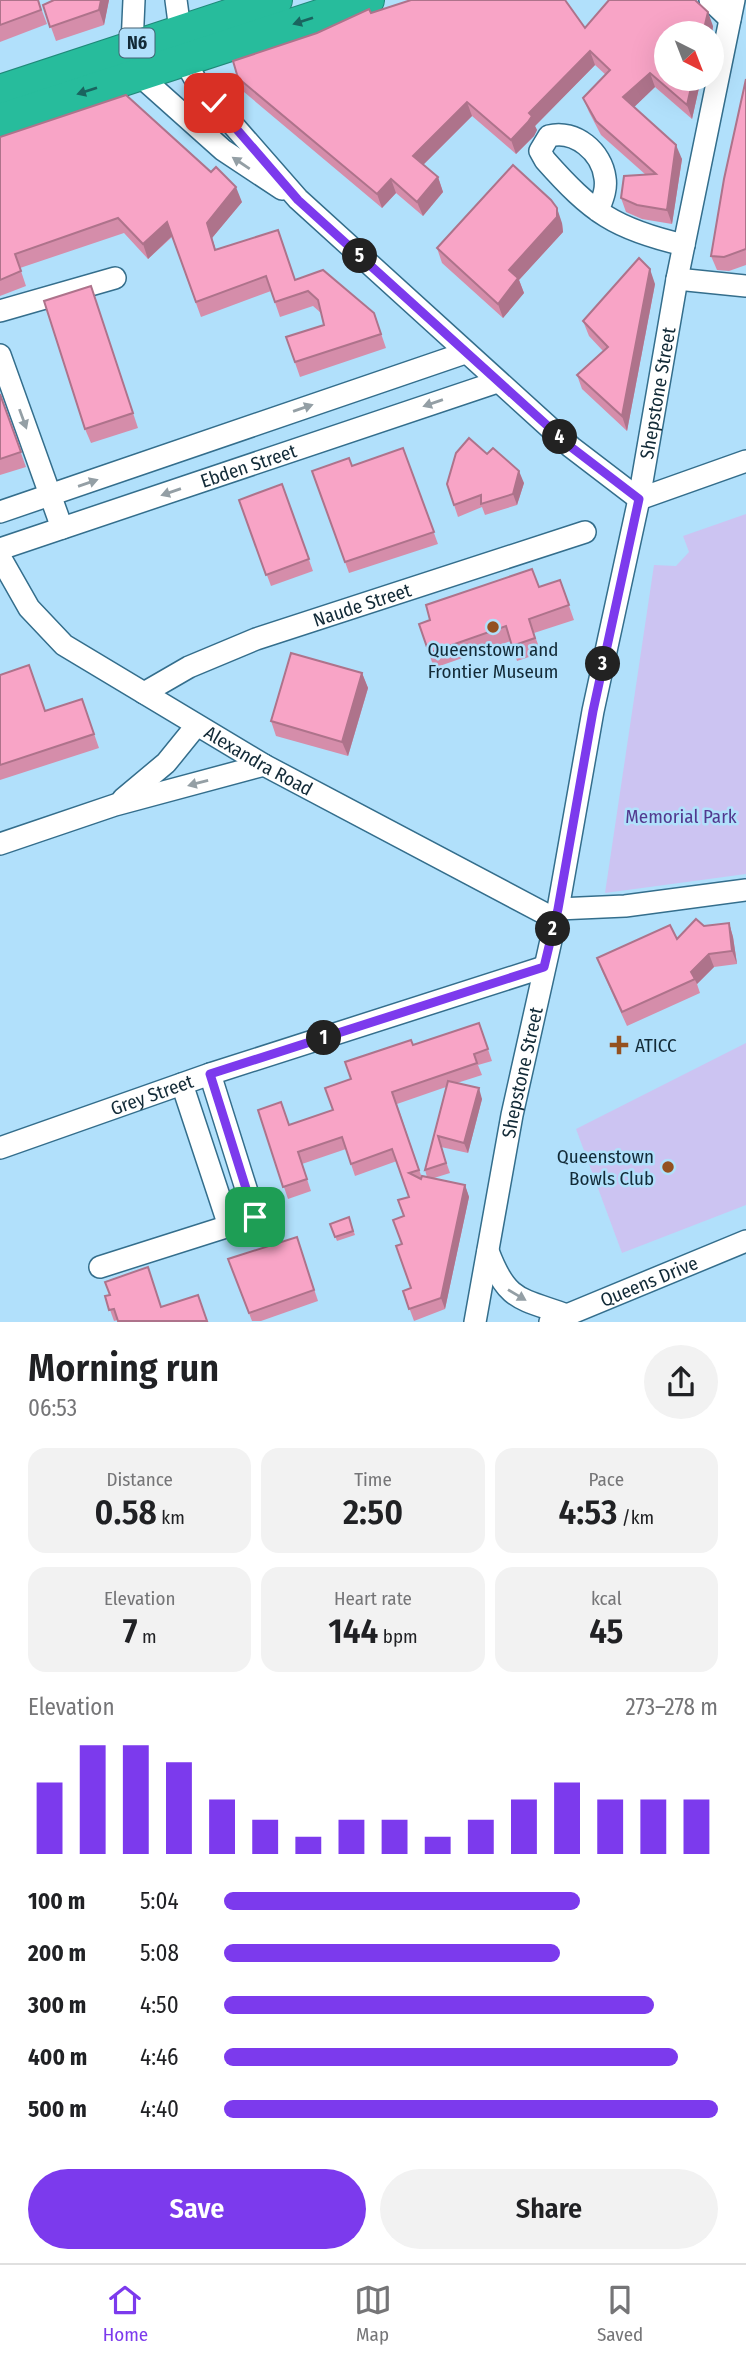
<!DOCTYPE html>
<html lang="en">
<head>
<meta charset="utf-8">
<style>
	body { margin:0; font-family:"Fira Sans Condensed",sans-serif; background:#f2f2f2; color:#202124; height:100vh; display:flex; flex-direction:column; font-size:26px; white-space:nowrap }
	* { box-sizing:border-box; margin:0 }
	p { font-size:23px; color:#757577 }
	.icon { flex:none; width:38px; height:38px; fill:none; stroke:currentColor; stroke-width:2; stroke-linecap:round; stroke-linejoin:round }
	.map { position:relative; height:1322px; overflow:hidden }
	.panel { display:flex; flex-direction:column; background:#fff; flex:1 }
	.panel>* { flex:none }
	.needle { width:46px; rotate:138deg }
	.buttons { position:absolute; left:654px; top:21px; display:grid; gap:14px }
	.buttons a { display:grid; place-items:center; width:70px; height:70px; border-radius:50%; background:#fff; box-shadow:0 7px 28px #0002; font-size:35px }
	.pin { position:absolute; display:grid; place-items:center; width:60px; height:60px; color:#fff; margin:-30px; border-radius:14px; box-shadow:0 4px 10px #0006 }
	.km { position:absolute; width:35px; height:35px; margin:-18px; border-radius:50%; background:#222; color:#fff; font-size:19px; line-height:35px; text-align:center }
	.round { display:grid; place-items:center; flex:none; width:74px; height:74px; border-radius:37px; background:#f2f2f2 }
	.headline { display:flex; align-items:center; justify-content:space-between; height:119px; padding:0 28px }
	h1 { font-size:38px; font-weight:600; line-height:52px }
	.metrics { display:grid; grid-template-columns:repeat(3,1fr); gap:10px; height:119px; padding:7px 28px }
	.metrics div { display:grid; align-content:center; border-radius:18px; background:#f2f2f2; text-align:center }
	.metrics b { font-size:35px; font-weight:600 }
	.metrics small { font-size:19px; font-weight:400 }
	.metrics p { font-size:19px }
	.chart { height:196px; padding:14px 28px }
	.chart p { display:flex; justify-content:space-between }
	.chart svg { width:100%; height:126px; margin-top:7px; stroke:#7c3aed; stroke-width:6 }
	.primary-button { display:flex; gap:14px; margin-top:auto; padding:14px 28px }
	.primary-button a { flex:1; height:80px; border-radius:42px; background:#7c3aed; color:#fff; font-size:28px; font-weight:600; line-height:80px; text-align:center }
	.primary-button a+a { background:#f2f2f2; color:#202124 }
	ul { padding:0 28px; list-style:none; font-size:23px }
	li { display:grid; grid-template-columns:112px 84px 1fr; align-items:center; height:52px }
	li i { height:18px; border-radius:9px; background:#7c3aed }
	.tab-bar { display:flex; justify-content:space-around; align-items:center; height:98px; border-top:2px solid #e0e0e0; background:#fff; font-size:19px; color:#757577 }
	.tab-bar a { display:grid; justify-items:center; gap:4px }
	.tab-bar .selected { color:#7c3aed }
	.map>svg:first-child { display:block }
	.green { fill:#ccc4f2 }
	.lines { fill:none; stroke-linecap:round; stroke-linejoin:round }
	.minor-casing { stroke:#346e8c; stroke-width:24 }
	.highway-casing { stroke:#208979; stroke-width:34 }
	.minor { stroke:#fff; stroke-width:21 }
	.highway { stroke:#27bc9c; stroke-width:32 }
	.wall { fill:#d58daa; fill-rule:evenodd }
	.shaded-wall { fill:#ae738b }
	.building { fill:#f8a4c6; stroke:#ae738b; stroke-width:2 }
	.oneway { fill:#1a645f }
	.oneway2 { fill:#949fa5 }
	.route-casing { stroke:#fff; stroke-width:14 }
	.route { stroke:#7c3aed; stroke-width:9 }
	.poi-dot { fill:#945120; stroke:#b1e0fb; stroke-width:2.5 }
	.labels { text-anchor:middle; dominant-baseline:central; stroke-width:5; stroke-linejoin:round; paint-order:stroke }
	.shield { fill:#b1e0fb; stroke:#426172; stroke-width:2 }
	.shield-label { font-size:18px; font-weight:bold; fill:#122a37 }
	.street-label { font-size:19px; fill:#122a37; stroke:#b1e0fb }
	.poi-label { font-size:19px; fill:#122a37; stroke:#b1e0fb }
	.park-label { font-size:19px; fill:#52388e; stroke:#b1e0fb }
</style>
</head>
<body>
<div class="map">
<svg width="746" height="1322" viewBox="0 0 746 1322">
	<rect width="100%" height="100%" fill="#b1e0fb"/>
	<g class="green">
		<polygon points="746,514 746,874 605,893 654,565 676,566 689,552 683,536"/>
		<polygon points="746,1043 746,1205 622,1253 576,1129"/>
	</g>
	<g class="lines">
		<g class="minor-casing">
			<g id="minor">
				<polyline points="134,0 132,45 139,75 223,150 282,189"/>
				<polyline points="176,0 184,60 199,86 298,199 571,447 639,499 746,461"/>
				<polyline points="710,0 730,19"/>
				<path d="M598 211C602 200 607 190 605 178 602 152 575 129 549 136L540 151 545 160C592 213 615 229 684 245"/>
				<polyline points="677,279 746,286"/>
				<polyline points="0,311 115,278"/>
				<polyline points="0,355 62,528"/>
				<polyline points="0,512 465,353"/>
				<path id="s1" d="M0 549 497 382"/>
				<path id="s2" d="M0 557 29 608 64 645 264 765 555 919"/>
				<path id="s3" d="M144 693 189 667 256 639 585 532"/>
				<polyline points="123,799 166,763 196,726"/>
				<polyline points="0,844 115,805 264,765"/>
				<polyline points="558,909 625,906 746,890"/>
				<polyline points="210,1074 255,1217"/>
				<path id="s4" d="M0 1148 210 1074 544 967"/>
				<path d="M488 1251C507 1302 520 1298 567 1315"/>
				<polyline points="100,1267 229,1226 182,1084"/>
				<path id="s5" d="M475 1322 512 1115 558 909 593 711 639 499 677 279 734 0"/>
				<path id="s6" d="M550 1322 746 1241"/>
			</g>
		</g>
		<g class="highway-casing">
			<g id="highway">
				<polyline points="0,91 276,0"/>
				<polyline points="0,120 368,0"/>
			</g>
		</g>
		<use href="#minor" class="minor"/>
		<use href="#highway" class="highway"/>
	</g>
	<g class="wall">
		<polygon points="0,0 38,0 47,24 0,42"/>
		<polygon points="54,0 109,0 104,25 56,41 43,5"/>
		<polygon points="371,13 585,28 713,26 712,33 667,33 701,79 692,119 655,87 634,107 682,159 672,224 642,219 626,212 621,198 646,175 601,135 589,112 583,98 606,75 595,65 535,126 537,130 534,136 516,154 472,116 423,165 438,177 443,192 423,216 396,193 382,208 244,92 233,61 317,33"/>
		<polygon points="746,79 746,265 729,271 717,270 711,256"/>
		<polygon points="0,137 242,202 212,238 216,250 295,280 374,313 386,348 300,377 286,337 324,325 321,313 313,306 280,317 271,291 201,317 172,237 148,259 124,233 20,268 26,286 0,296"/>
		<polygon points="562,223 563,232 519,280 524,293 503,318 442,263 437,248"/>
		<polygon points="655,284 627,431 582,389 577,375 603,351 589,336 583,321"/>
		<polygon points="91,286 138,428 91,443 85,429"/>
		<polygon points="0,394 26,467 0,475"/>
		<polygon points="403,448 438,544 349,573 312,471 352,466"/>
		<polygon points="487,454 524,483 517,505 485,515 482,507 458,517 447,484"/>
		<polygon points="282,484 313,571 271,586 239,500"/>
		<polygon points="560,580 574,620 534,633 541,653 517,661 511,641 434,668 419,624"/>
		<polygon points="362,673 368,688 348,756 276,736 271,721"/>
		<polygon points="0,675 45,711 82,699 99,748 0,780"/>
		<polygon points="729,923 733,937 737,964 714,967 697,984 700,993 627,1026 602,971 597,958 677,939 704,926"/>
		<path d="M479 1023 492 1061 478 1065 482 1075 457 1083 482 1099 468 1153 441 1147 450 1173 434 1178 465 1185 469 1197 445 1309 414 1321 403 1291 411 1288 402 1244 404 1216 409 1197 397 1161 355 1176 346 1149 302 1164 311 1191 288 1199 258 1110 289 1125 333 1110 351 1079 413 1045ZM446 1087 425 1170 427 1177 422 1178 397 1104Z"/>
		<polygon points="349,1217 355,1235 337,1241 330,1224"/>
		<polygon points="297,1237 318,1301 261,1321 252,1321 228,1259"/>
		<polygon points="105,1296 161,1307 207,1321 118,1320 114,1321"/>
	</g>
	<g class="shaded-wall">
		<polygon points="101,0 109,0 104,25 99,10"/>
		<polygon points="708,12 713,26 712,33 703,33"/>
		<polygon points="590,51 595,65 535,126 537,130 534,136 516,154 511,140 529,113"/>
		<polygon points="650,73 655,87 629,112 623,97"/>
		<polygon points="693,79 701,79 692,119 687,105"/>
		<polygon points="467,102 472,116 418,170 413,156"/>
		<polygon points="676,145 682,159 672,224 667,210"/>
		<polygon points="438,177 443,192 423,216 417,202"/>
		<polygon points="391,179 396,193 382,208 377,194"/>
		<polygon points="236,187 242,202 212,238 220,265 207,223"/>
		<polygon points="557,208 562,223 563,232 519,280 524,293 503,318 498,304 509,270"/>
		<polygon points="167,222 172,236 148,259 143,244"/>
		<polygon points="650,269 655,284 627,431 622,416"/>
		<polygon points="519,471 524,483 517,505 513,494"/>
		<polygon points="362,673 368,688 348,756 342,742"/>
		<polygon points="729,923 733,937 737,964 732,951"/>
		<polygon points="709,954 714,967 697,984 691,972"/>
		<polygon points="479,1088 482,1099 468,1153 464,1143"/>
		<polygon points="465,1185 469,1197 445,1309 441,1298"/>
	</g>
	<g class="building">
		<polygon points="0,0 38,0 41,10 0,25"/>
		<polygon points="54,0 101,0 99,10 50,27 43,5"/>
		<polygon points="411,0 565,0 585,28 609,0 695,0 708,12 703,33 667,33 667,79 693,79 687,105 650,73 623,97 676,145 667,210 637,205 621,198 624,176 656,174 596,121 583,98 610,70 590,51 529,113 532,116 528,122 511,140 467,102 413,156 438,177 417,202 391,179 377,194 238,78 233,61 317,33 369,9 371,13"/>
		<polygon points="746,79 746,249 724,257 711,256 724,179"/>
		<polygon points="126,95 211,172 216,167 236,187 207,223 215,250 278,230 295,280 323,270 374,313 381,334 295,362 286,337 324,325 318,300 308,291 275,302 266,276 196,302 167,222 143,244 118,218 15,254 21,271 0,280 0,137"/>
		<polygon points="513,165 551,200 557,208 557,217 509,270 518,278 498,304 437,248"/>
		<polygon points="639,258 650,269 622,416 577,375 608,347 583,321"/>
		<polygon points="91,286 133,413 85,429 44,301"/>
		<polygon points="0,394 21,452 0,459"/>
		<polygon points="469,438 487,454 493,448 519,471 513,494 481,504 481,495 454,505 447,484 456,453"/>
		<polygon points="403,448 434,532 345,562 312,471 349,458 352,466"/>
		<polygon points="282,484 309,559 266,575 239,500"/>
		<polygon points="532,569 539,587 560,580 569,605 529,619 535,638 512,646 506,626 429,653 419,624 430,620 426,605"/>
		<polygon points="291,653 362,673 342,742 271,721"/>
		<polygon points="29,665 45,711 82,699 94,734 0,765 0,675"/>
		<polygon points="696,919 704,926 729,923 732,951 709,954 691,972 695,979 622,1012 597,958 670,925 677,939"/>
		<polygon points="479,1023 488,1049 474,1054 477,1063 392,1092 419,1170 409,1173 421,1179 422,1176 465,1185 441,1298 409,1309 403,1291 411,1288 396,1246 402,1244 393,1220 404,1216 398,1200 409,1197 392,1149 351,1164 342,1137 298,1152 307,1179 283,1187 258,1110 281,1102 289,1125 333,1110 325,1088 351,1079 345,1062 411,1040 413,1045"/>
		<polygon points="448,1081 479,1088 464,1143 438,1136 446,1163 425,1170"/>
		<polygon points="349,1217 353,1231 335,1237 330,1224"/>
		<polygon points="297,1237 314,1290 249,1313 228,1259"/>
		<polygon points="148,1267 161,1307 198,1295 207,1321 118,1321 114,1309 109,1310 105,1296 110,1295 105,1282"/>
	</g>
	<defs><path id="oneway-solid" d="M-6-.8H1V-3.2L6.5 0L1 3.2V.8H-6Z" transform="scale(1.75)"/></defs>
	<g class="oneway">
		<use href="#oneway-solid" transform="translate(303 21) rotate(162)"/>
		<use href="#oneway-solid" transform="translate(87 91) rotate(162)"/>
	</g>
	<g class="oneway2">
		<use href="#oneway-solid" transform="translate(241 163) rotate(-146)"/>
		<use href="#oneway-solid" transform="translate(433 403) rotate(161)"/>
		<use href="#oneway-solid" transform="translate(303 408) rotate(-19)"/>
		<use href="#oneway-solid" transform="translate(23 419) rotate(70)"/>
		<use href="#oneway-solid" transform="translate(88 483) rotate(-19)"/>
		<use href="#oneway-solid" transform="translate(171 492) rotate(161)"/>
		<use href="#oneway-solid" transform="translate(198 783) rotate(165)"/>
		<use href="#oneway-solid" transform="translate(517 1295) rotate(31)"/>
	</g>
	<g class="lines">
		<g class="route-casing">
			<polyline id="route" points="214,103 298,200 571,447 639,499 593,711 558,909 544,967 210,1074 255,1217"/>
		</g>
		<use href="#route" class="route"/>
	</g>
	<g class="poi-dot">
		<circle cx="493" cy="627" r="7"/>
		<path d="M615.5 1034.5h7v7h7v7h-7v7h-7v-7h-7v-7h7z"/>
		<circle cx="668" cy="1167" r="7"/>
	</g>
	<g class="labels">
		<rect class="shield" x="119.5" y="28.5" width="35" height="29" rx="5"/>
		<g class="shield-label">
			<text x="137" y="43">N6</text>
		</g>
		<g class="street-label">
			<text stroke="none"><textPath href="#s5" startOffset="947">Shepstone Street</textPath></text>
			<text stroke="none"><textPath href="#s1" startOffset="262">Ebden Street</textPath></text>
			<text stroke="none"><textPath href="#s3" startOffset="236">Naude Street</textPath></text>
			<text stroke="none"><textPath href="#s2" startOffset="336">Alexandra Road</textPath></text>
			<text stroke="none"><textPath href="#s5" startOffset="254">Shepstone Street</textPath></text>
			<text stroke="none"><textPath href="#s4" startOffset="161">Grey Street</textPath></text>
			<text stroke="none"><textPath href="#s6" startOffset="107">Queens Drive</textPath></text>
		</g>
		<g class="poi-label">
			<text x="493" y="649">Queenstown and<tspan x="493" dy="22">Frontier Museum</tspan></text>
			<text x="635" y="1045" text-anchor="start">ATICC</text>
			<text x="654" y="1156" text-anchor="end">Queenstown<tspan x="654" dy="22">Bowls Club</tspan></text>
		</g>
		<g class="park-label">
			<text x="681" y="816">Memorial Park</text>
		</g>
	</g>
</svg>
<div class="buttons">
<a><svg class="needle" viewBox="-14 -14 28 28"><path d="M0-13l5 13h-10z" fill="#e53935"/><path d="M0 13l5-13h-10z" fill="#757577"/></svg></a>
</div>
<div class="pin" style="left:255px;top:1217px;background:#1e9e55"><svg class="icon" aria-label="arrive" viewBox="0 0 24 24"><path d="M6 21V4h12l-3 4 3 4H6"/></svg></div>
<div class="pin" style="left:214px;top:103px;background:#d93025"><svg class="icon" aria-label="check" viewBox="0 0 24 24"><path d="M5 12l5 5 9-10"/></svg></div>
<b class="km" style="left:324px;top:1038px">1</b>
<b class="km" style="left:553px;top:929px">2</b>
<b class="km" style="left:603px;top:664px">3</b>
<b class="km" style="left:560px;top:437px">4</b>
<b class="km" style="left:360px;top:256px">5</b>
</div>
<section class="panel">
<div class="headline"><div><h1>Morning run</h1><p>06:53</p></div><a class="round"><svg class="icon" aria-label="share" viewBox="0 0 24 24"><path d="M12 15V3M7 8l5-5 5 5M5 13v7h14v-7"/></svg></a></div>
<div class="metrics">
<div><p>Distance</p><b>0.58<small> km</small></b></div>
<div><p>Time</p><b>2:50</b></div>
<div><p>Pace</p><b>4:53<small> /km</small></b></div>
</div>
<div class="metrics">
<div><p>Elevation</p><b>7<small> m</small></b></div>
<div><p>Heart rate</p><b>144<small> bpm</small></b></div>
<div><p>kcal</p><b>45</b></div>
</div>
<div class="chart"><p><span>Elevation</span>273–278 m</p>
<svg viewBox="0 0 160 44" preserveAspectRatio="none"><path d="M5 44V19M15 44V6M25 44V6M35 44V12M45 44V25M55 44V32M65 44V38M75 44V32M85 44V32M95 44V38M105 44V32M115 44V25M125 44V19M135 44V25M145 44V25M155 44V25"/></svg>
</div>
<ul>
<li><b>100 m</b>5:04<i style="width:72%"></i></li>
<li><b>200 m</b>5:08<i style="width:68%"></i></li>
<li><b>300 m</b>4:50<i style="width:87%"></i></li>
<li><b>400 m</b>4:46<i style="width:92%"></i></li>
<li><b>500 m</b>4:40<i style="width:100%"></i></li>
</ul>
<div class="primary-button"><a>Save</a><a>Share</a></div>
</section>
<nav class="tab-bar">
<a class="selected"><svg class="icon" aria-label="home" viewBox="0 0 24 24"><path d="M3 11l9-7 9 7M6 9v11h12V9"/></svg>Home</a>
<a><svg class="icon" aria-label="map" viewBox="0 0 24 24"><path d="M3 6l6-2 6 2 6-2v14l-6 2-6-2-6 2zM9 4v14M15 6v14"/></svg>Map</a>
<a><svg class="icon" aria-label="saved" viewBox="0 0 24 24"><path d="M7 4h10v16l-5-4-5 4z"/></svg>Saved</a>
</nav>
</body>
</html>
